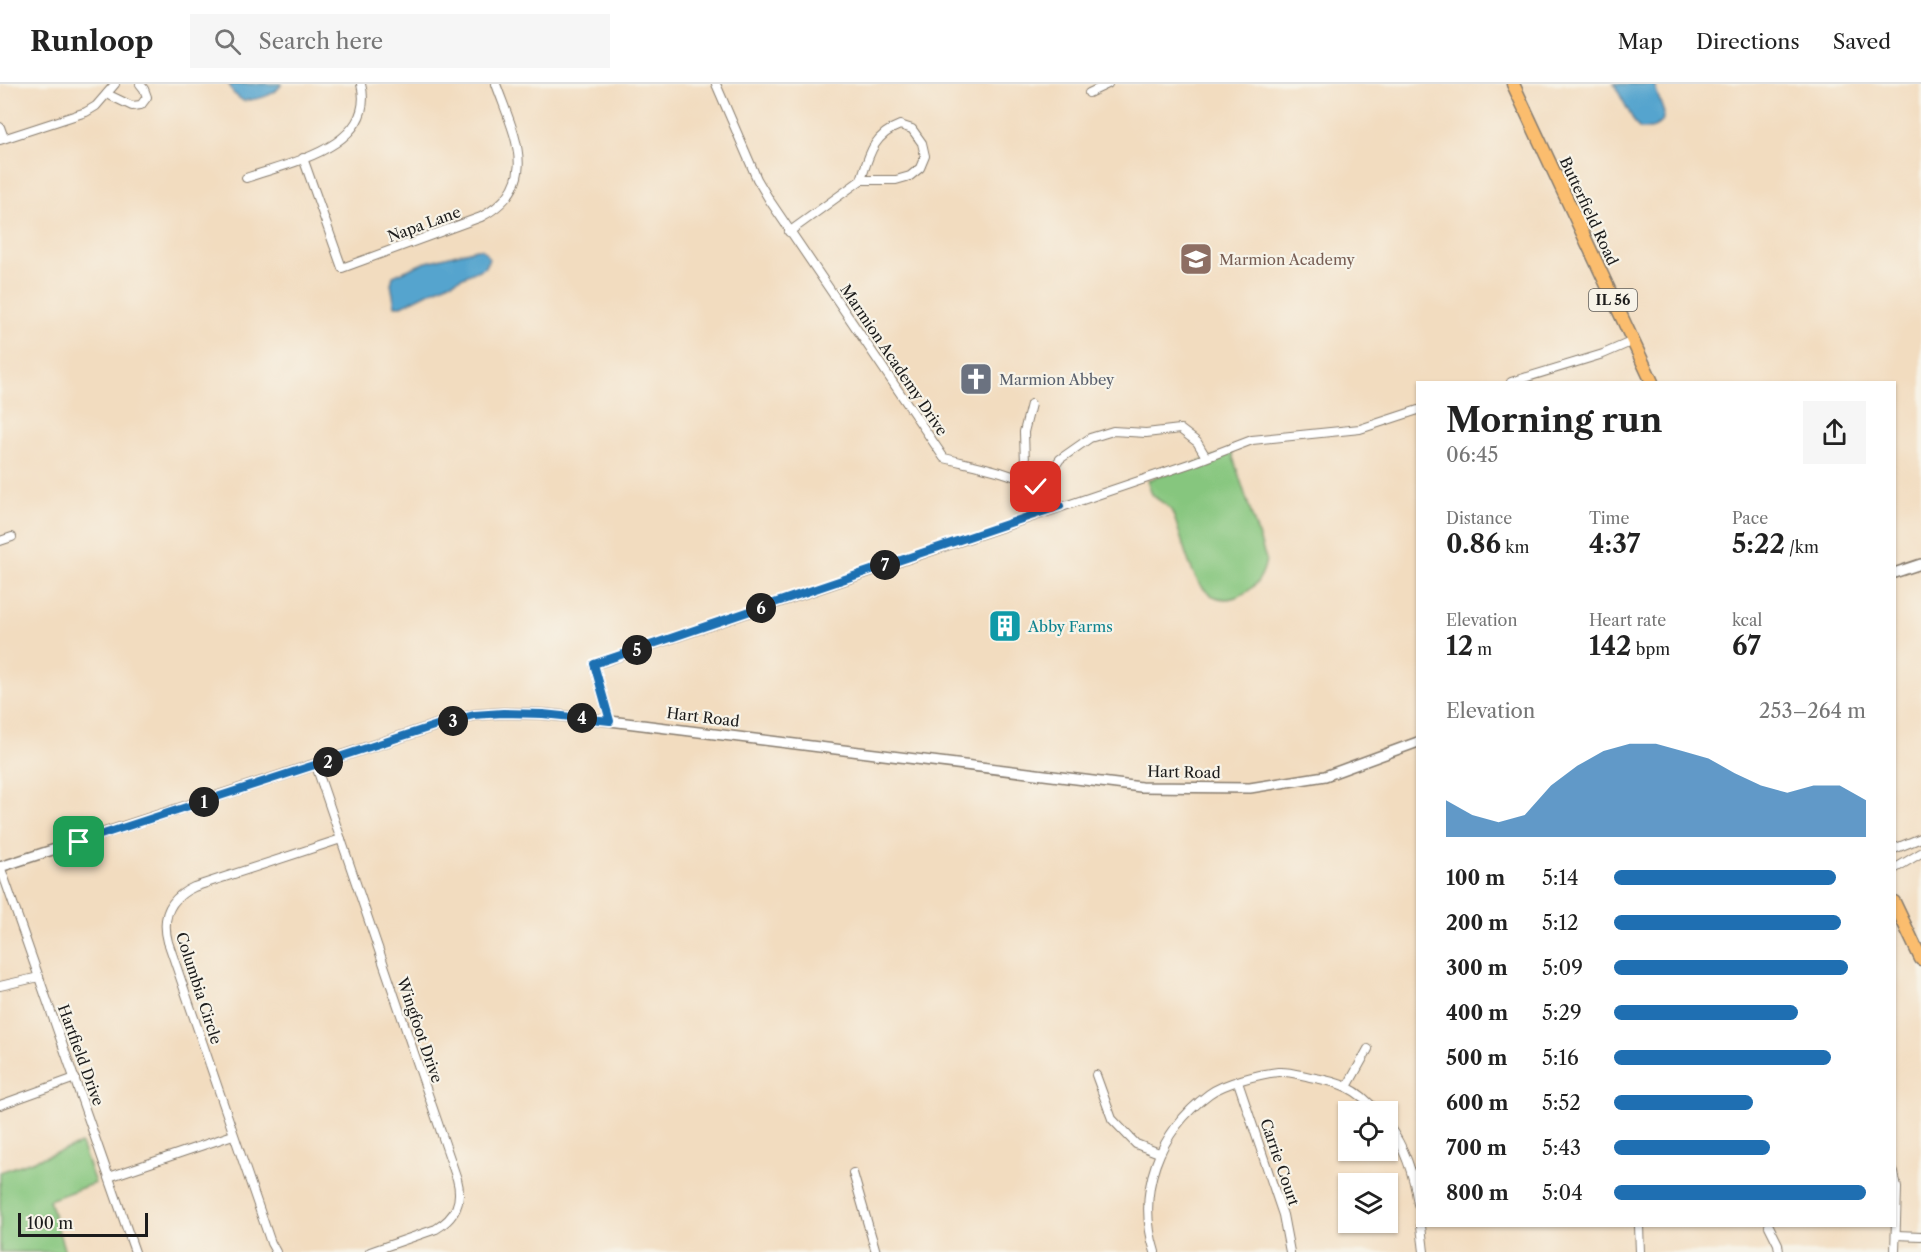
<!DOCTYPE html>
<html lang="en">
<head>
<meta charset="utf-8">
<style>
	body { margin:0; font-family:"Libre Caslon Text",serif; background:#f6f6f6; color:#222; height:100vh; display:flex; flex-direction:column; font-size:22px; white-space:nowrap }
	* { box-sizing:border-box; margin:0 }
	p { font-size:20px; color:#767676 }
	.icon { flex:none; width:33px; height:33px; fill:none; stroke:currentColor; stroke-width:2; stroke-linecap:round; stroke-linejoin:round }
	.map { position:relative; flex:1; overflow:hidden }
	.sheet { position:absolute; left:1416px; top:297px; width:480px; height:846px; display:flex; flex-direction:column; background:#fff; border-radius:0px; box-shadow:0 2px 4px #0004 }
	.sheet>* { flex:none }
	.fabs { position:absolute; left:1338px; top:1017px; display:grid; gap:12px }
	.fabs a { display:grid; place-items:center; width:60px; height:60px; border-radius:0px; background:#fff; box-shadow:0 2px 4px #0004; font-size:30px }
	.scale { position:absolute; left:18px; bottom:15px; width:130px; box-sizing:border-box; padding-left:6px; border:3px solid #1c1c1c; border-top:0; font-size:16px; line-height:21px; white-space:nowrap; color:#1c1c1c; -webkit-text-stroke:4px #f7f3e8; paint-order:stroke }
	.pin { position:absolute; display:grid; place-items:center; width:51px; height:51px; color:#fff; margin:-26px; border-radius:12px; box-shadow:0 3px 9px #0006 }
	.km { position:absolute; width:30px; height:30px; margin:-15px; border-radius:50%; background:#222; color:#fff; font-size:16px; line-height:30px; text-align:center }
	.round { display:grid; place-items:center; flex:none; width:63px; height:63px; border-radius:0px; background:#f6f6f6 }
	.overview { display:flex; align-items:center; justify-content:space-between; height:102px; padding:0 30px }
	h1 { font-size:33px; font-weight:700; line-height:45px }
	.metrics { display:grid; grid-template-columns:repeat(3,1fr); gap:9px; height:102px; padding:6px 30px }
	.metrics div { display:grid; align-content:center }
	.metrics b { font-size:26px; font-weight:700 }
	.metrics small { font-size:16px; font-weight:400 }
	.metrics p { font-size:16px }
	.chart { height:168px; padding:12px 30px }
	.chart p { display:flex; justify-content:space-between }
	.chart svg { width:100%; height:108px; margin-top:6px; fill:#1f6fb2; opacity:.7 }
	ul { padding:0 30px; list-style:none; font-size:20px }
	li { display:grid; grid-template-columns:96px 72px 1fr; align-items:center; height:45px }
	li i { height:15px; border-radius:8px; background:#1f6fb2 }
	header { display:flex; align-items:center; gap:36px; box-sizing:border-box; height:84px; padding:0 30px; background:#fff; border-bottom:2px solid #e0e0e0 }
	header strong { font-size:28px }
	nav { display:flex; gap:33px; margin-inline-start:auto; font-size:21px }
	.search { width:420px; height:54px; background:#f6f6f6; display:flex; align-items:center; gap:15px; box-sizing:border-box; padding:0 21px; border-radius:0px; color:#767676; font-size:22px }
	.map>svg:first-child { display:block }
	.green { fill:#86c67e; stroke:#51714d; stroke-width:1.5 }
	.water { fill:#54a4ce; stroke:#386075; stroke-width:1.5 }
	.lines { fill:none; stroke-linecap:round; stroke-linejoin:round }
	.minor-casing { stroke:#877c6e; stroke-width:10 }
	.tertiary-casing { stroke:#877c6e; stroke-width:12 }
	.primary-casing { stroke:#877c6e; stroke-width:15 }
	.minor { stroke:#fff; stroke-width:8 }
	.tertiary { stroke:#fff; stroke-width:9 }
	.primary { stroke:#fbbd6e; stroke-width:12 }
	.route-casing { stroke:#fff; stroke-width:12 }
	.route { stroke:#1f6fb2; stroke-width:8 }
	.labels { text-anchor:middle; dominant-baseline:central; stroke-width:4.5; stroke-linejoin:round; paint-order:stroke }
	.shield { fill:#f7f3e8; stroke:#5e5c59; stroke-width:1.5 }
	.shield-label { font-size:14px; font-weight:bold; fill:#1c1c1c }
	.street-label { font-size:15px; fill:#1c1c1c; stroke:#f7f3e8 }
	.education-label { font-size:15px; fill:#785e54; stroke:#f7f3e8; text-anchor:start }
	.worship-label { font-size:15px; fill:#5b616d; stroke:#f7f3e8; text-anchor:start }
	.culture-label { font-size:15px; fill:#0d838f; stroke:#f7f3e8; text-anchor:start }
</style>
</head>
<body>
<header>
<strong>Runloop</strong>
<div class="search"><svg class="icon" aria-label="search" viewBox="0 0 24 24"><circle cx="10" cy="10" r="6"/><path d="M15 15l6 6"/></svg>Search here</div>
<nav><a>Map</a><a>Directions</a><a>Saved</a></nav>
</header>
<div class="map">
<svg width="1921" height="1168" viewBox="0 0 1921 1168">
	<rect width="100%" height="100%" fill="#f7f3e8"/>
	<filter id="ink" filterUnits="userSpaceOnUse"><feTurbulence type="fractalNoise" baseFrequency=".0167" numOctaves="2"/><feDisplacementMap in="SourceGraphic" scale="12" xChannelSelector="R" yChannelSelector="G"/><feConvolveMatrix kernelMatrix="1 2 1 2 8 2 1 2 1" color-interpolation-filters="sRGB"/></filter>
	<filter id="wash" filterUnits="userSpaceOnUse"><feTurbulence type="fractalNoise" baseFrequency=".008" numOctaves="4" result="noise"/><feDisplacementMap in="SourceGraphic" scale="24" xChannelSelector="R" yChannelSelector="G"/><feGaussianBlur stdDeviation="1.35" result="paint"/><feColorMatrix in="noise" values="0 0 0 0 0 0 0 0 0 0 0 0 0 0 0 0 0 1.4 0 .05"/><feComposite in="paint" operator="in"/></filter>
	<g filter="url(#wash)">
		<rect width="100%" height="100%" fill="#f2dcbf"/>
		<g class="green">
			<path d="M1231 367 1266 475C1264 489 1258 501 1245 509 1193 537 1186 459 1172 428 1168 419 1157 417 1152 410 1150 407 1149 400 1148 396Z"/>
			<polygon points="81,1060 95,1099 49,1116 65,1168 0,1168 0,1088"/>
		</g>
		<g class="water">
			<path d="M229 0H282C273 13 258 15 243 17L233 9Z"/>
			<polygon points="1614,0 1654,0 1664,29 1662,38 1651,45 1640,45 1636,41"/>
			<path d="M476 165C483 164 486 168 489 174L486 183 434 206 402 222H395L391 200 393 192 423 179Z"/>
		</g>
	</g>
	<g filter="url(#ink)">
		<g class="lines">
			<g class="minor-casing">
				<g id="minor">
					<path d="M716 0 757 95 770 117 944 374C972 381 1009 387 1034 402 1043 407 1050 416 1060 422"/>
					<polyline points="1089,9 1108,0"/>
					<polyline points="107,10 132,22 141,21 147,13 144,5 140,0"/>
					<polyline points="0,43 4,54"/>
					<polyline points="0,56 86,28 96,22 115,0"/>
					<path d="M303 74 342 184 481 133C543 100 514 51 496 0"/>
					<path d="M246 94C288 79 377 63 361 0"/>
					<path d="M789 148 861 96H896L910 92 920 84 925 72 922 59 912 45 900 41C873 51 869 71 861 96"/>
					<polyline points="1511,298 1603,270 1633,257"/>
					<polyline points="1021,395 1025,380 1024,348 1031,320"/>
					<polyline points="1039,406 1060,375 1090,354 1113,347 1146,349 1180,345 1197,358 1206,373"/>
					<polyline points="0,457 12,453"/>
					<polyline points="610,637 594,581 1192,379 1252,356 1360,345 1418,326"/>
					<path d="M316 682 457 1095C463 1117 456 1133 436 1145L370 1168"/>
					<polyline points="1894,765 1921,754"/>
					<polyline points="0,782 135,1168"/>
					<polyline points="1894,785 1921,769"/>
					<polyline points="0,902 39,893"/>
					<polyline points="1096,991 1112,1035 1136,1060 1159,1069"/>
					<polyline points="1238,998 1283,1131 1290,1168"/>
					<polyline points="1348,1001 1368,965"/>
					<polyline points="0,1021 75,994"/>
					<path d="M1388 1041C1405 1064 1414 1091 1418 1120"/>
					<polyline points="853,1089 876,1168"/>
					<polyline points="1894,1089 1897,1104 1895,1168"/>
					<polyline points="109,1093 233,1051"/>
					<polyline points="1421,1142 1424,1168"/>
					<polyline points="1639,1142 1640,1168"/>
					<polyline points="1769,1142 1778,1160 1779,1168"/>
					<polyline points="1896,1151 1921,1152"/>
					<path d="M276 1168 271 1159 168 858C161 832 170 814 194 803L341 755"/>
					<path d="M1155 1168C1136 1108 1158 1048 1209 1010 1224 999 1260 990 1278 988 1288 987 1300 991 1310 993 1339 998 1358 1004 1377 1028"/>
				</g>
			</g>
			<g class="tertiary-casing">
				<g id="tertiary">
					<polyline points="1894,489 1921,480"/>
					<polyline points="0,783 443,639 474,631 503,629 543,630 610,637 1141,703 1250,704 1325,692 1418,658"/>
				</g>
			</g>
			<g class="primary-casing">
				<g id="primary">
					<polyline points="1513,0 1652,298"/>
					<polyline points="1894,818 1921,875"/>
				</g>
			</g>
			<use href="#minor" class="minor"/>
			<use href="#tertiary" class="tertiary"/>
			<use href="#primary" class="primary"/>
		</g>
	</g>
	<g class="lines" filter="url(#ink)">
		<g class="route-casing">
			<polyline id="route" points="79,758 443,639 474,631 503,629 543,630 610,637 594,580 1060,422 1047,414 1036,403"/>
		</g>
		<use href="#route" class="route"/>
	</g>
	<defs>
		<g id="school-square" transform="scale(1.725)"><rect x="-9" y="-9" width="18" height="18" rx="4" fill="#8d6e63" stroke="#f7f3e8"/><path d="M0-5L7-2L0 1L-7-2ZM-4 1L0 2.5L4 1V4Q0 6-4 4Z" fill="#fff"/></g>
		<g id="church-square" transform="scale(1.725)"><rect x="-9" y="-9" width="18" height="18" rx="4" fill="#6b7280" stroke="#f7f3e8"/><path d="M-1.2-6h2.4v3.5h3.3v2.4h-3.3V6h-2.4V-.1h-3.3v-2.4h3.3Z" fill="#fff"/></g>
		<g id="building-square" transform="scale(1.725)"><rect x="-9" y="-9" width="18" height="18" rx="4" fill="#0f9aa8" stroke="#f7f3e8"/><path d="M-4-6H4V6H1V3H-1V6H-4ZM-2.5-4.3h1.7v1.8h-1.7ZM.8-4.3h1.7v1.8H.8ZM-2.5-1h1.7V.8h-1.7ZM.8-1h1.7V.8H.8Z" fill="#fff"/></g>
	</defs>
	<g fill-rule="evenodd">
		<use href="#school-square" x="1196" y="175"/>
		<use href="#church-square" x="976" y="295"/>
		<use href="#building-square" x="1005" y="542"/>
	</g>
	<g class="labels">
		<rect class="shield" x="1589" y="205" width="48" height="22" rx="4.5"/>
		<g class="shield-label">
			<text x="1613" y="216">IL 56</text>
		</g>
		<g class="street-label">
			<text transform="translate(1589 127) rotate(65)">Butterfield Road</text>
			<text transform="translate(424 140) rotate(-20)">Napa Lane</text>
			<text transform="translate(894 276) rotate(56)">Marmion Academy Drive</text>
			<text transform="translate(703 633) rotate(7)">Hart Road</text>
			<text transform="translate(1184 688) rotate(1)">Hart Road</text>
			<text transform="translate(199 904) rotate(72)">Columbia Circle</text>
			<text transform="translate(420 946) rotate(71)">Wingfoot Drive</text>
			<text transform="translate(81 971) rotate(70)">Hartfield Drive</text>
			<text transform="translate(1280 1078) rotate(71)">Carrie Court</text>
		</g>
		<g class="education-label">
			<text x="1219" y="175">Marmion Academy</text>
		</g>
		<g class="worship-label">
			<text x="999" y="295">Marmion Abbey</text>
		</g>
		<g class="culture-label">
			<text x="1028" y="542">Abby Farms</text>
		</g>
	</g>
</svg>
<div class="fabs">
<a><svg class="icon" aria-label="locate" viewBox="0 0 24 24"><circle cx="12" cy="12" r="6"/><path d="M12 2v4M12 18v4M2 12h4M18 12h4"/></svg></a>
<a><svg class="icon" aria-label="layers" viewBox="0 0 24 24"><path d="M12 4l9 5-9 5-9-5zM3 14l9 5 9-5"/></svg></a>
</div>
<div class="scale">100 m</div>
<div class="pin" style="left:79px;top:758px;background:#1e9e55"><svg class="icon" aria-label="arrive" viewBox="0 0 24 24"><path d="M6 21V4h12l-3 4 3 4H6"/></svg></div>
<div class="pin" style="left:1036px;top:403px;background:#d93025"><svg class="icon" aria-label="check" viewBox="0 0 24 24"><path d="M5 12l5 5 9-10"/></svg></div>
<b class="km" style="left:204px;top:718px">1</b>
<b class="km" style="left:328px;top:678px">2</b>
<b class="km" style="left:453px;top:637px">3</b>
<b class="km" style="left:582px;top:634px">4</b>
<b class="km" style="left:637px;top:566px">5</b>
<b class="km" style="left:761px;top:524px">6</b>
<b class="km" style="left:885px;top:481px">7</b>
<section class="sheet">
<div class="overview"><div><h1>Morning run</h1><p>06:45</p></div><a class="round"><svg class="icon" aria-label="share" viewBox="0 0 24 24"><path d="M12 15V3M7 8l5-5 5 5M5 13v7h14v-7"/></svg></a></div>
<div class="metrics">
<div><p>Distance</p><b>0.86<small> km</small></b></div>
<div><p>Time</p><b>4:37</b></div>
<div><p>Pace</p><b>5:22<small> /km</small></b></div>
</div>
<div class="metrics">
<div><p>Elevation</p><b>12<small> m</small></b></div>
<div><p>Heart rate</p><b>142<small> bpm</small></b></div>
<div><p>kcal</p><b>67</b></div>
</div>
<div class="chart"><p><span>Elevation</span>253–264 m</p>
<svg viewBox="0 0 160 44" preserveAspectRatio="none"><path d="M0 44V29L10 35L20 38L30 35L40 23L50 15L60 9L70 6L80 6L90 9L100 12L110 18L120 23L130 26L140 23L150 23L160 29V44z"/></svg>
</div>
<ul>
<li><b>100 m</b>5:14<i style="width:88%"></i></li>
<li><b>200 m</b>5:12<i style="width:90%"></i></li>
<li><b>300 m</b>5:09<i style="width:93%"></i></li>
<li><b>400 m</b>5:29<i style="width:73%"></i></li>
<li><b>500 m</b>5:16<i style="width:86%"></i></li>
<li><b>600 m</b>5:52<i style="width:55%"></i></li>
<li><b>700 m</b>5:43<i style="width:62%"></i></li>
<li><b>800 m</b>5:04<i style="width:100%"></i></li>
</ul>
</section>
</div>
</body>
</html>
